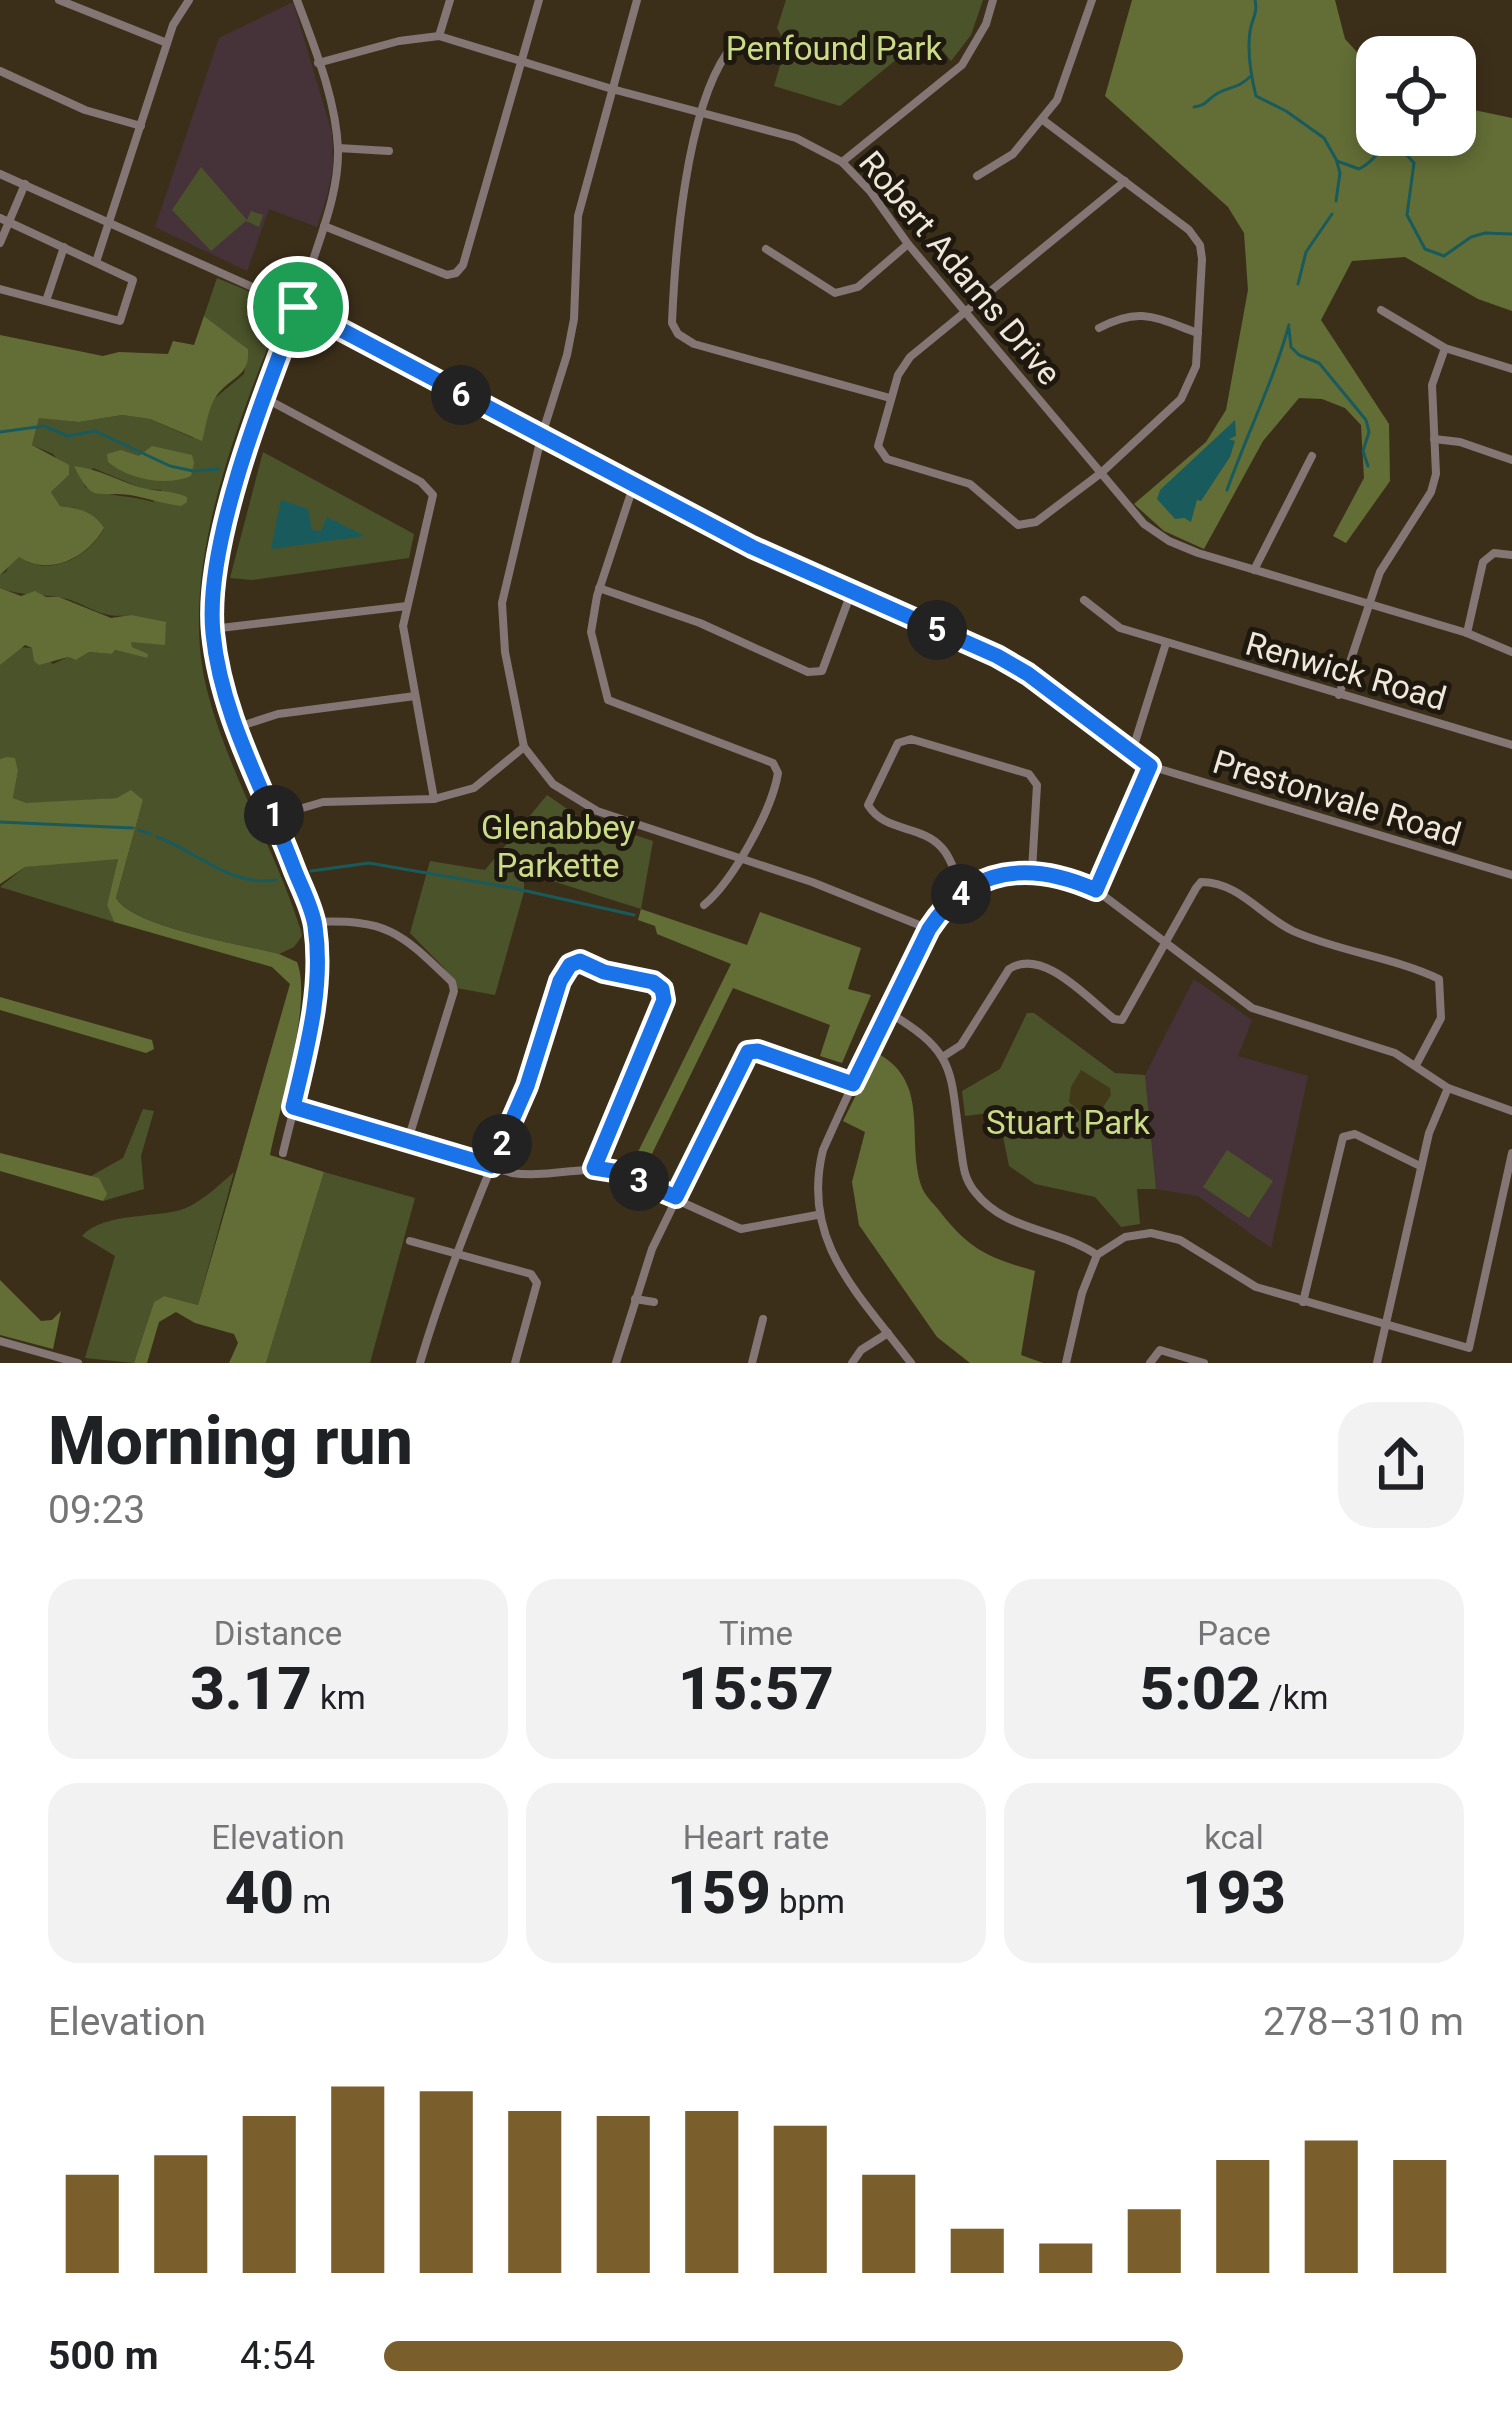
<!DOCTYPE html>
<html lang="en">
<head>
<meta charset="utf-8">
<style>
	body { margin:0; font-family:Roboto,sans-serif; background:#f2f2f2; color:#202124; height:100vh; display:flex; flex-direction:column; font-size:45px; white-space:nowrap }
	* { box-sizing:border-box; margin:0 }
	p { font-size:39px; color:#757577 }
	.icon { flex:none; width:66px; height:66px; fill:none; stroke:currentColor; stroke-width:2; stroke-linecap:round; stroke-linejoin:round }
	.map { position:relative; height:1363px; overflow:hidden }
	.drawer { display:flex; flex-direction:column; background:#fff; flex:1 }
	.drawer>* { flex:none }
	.controls { position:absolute; left:1356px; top:36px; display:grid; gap:24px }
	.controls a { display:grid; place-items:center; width:120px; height:120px; border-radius:24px; background:#fff; box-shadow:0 6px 18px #0003; font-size:60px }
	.pin { position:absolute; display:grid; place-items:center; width:102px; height:102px; color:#fff; margin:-51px; border:6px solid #fff; border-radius:50%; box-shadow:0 3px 12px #0007 }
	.km { position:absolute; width:60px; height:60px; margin:-30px; border-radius:50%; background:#222; color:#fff; font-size:33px; line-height:60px; text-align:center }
	.round { display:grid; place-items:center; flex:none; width:126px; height:126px; border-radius:36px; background:#f2f2f2 }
	.summary { display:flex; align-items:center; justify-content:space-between; height:204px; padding:0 48px }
	h1 { font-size:66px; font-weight:800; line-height:90px }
	.stats { display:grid; grid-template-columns:repeat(3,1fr); gap:18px; height:204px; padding:12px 48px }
	.stats div { display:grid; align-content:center; border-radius:30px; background:#f2f2f2; text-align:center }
	.stats b { font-size:60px; font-weight:800 }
	.stats small { font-size:33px; font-weight:400 }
	.stats p { font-size:33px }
	.chart { height:336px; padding:24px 48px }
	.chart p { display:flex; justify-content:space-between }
	.chart svg { width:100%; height:216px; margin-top:12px; stroke:#7a5f2d; stroke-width:6 }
	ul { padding:0 48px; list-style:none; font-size:39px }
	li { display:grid; grid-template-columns:192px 144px 1fr; align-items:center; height:90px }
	li i { height:30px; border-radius:15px; background:#7a5f2d }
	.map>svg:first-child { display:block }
	.education { fill:#46333a }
	.green { fill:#4b532b; fill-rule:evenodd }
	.forest { fill:#636e36 }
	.sand { fill:#413918 }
	.water { fill:#195b5d }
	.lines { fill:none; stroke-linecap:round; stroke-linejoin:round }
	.stream { stroke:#195b5d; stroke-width:3 }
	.minor { stroke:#847674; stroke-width:8 }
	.route-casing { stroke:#fff; stroke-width:24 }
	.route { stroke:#1a73e8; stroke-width:15 }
	.labels { text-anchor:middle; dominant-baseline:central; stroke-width:10; stroke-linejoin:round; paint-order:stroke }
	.park-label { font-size:33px; fill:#cbdc88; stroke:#1e180f }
	.street-label { font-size:33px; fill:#efe7da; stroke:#1e180f }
</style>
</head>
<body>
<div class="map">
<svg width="1512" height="1363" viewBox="0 0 1512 1363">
	<rect width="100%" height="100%" fill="#3c2f1a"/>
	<g class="education">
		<polygon points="293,2 332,133 333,166 327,196 317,227 269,209 247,271 155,227 219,38"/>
		<polygon points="1194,979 1252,1020 1238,1056 1308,1076 1271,1248 1198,1196 1156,1189 1145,1075"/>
	</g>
	<g class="green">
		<polygon points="786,0 983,0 971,35 951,61 928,33 840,106 774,86 786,45 777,28"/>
		<polygon points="201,167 247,220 251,211 263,215 259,227 246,221 211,251 172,210"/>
		<path d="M217 278 275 302 279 319C236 427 177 574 207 690 228 773 274 846 300 928L302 936 294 947 279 954C244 945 133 927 116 898L143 800 117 798 26 804 13 798 18 771 6 757 0 759V665L18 647 32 648 53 664 68 657 76 660 89 652 112 654 115 650 147 658V654L132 647 130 641 165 644 131 615C96 620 87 601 57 597 36 594 21 596 0 588V575L6 572 11 560 19 557C49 578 87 558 104 529L76 508 60 506 51 492 69 475 53 454 32 445 39 417 79 422 122 415 150 419 193 438 214 399 244 374 248 349 204 316ZM93 468 144 489 162 490 153 502C129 495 108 497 85 487L83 479Z"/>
		<polygon points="263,452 414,534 409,558 252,580 230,578"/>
		<polygon points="547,795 579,817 653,841 641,909 524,872 524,892 495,995 456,988 444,968 410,933 430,861 485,870"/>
		<polygon points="107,858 118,859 107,905 114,922 0,887 25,867"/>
		<polygon points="1027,1013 1034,1013 1115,1073 1145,1075 1156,1189 1137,1189 1140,1224 1121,1227 1095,1197 1035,1184 1009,1166 998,1112 965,1116 962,1091 1000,1069"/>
		<polygon points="143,1109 154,1111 141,1156 144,1189 103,1201 106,1194 91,1176 123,1158"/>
		<polygon points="1227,1150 1273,1181 1249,1218 1203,1187"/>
		<path d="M234 1172 198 1305 164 1296 154 1302 134 1363 85 1358 115 1256 82 1236C104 1211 161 1219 186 1208 204 1200 219 1185 234 1172Z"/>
		<polygon points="324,1172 415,1198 370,1363 266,1363"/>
	</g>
	<g class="forest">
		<polygon points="1132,0 1335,0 1345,39 1377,74 1377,135 1455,135 1455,106 1512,118 1512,311 1478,299 1405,257 1352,261 1321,320 1389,424 1390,481 1346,543 1333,536 1364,478 1361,425 1345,408 1322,399 1299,398 1263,441 1204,549 1164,531 1134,504 1206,442 1226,410 1248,290 1244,233 1228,207 1105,96"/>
		<path d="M204 316 248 349C250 377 232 376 217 395 208 407 206 427 202 441L150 419 122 415 79 422 39 418 32 445 69 465V475L51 492 60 506C79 508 94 512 104 528 87 558 49 577 19 557L0 575V335L103 356 119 352 168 354 173 341 194 345Z"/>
		<path d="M152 446 192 455 194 463 191 476C165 487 129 479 108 462L107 454 121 450 139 456Z"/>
		<path d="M74 466C98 469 117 480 139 487 155 492 172 490 187 497V502L181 506C164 504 147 498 130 495 95 491 93 504 74 466Z"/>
		<polygon points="0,588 21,596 35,591 46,597 59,597 111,618 131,615 166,622 165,645 131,642 132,647 148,654 147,658 115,650 112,654 89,652 76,660 68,657 39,665 34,661 32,648 25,645 0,665"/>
		<path d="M6 757 15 758 18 771 13 798 26 803 117 798 131 790 143 800 116 898C132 927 244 945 279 954L297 962C313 1002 279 1110 270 1155L324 1172 266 1363H229L238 1343 234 1334 195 1323 176 1312 159 1322 147 1363H134L154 1302 164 1296 198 1305 290 984 272 967 114 922 107 905 118 859 25 867 0 884V759Z"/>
		<polygon points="641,909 747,945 760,912 861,948 848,989 871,995 842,1063 820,1056 830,1025 733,988 646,1166 634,1160 731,964 657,934 655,926 638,920"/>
		<polygon points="0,997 152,1040 154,1049 146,1053 0,1010"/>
		<path d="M877 1053C933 1083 904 1143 923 1190 927 1198 936 1206 941 1213 971 1251 990 1258 1035 1271L1021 1355 1043 1363H970L937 1337 859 1225 852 1182 865 1132 843 1121Z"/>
		<polygon points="0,1153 99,1178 107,1194 103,1201 0,1171"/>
		<polygon points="0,1280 41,1321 52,1320 61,1311 53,1349 0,1335"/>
	</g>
	<polygon class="sand" points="1081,1070 1110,1088 1111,1095 1093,1123 1069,1102 1071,1087"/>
	<g class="water">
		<polygon points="1235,420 1236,436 1229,439 1235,441 1230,457 1201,501 1197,500 1191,522 1184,518 1175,519 1157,499 1160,490"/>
		<polygon points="281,500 308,509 312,530 321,531 327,517 365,536 271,549"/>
	</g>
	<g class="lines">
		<g class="stream">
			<path d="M1255 0C1258 14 1252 18 1250 31 1247 52 1251 76 1256 96L1286 111 1324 138 1337 161 1359 169C1375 162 1379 147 1394 141L1414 163 1407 215 1425 249 1444 256 1471 237 1485 233 1512 234"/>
			<path d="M1194 107C1208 105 1207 99 1218 93 1232 86 1237 89 1251 76"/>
			<polyline points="1336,201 1340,173 1337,162"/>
			<polyline points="1298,284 1306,252 1332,214"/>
			<polyline points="1289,329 1291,347 1299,355 1319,363 1366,420 1369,432 1363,451 1368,466"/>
			<polyline points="0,432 44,426 68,436 95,431 170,466 193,471 219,469"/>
			<path d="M1227 490C1247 434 1273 382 1289 325"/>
			<polyline points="0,822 133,828"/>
			<polyline points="139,830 150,834"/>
			<path d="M157 837C201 853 229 887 276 880"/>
			<polyline points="311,871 369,863 513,888 634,915"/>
		</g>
		<g class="minor">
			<polyline points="59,0 167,43"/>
			<polyline points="637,0 578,216 574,319 567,355 541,438 502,603 505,652 524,747 553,784 597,811 812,882 929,929"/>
			<polyline points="439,36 450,0"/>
			<path d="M727 53C686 112 675 251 672 323L678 334 694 344 890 398"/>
			<polyline points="318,63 399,41 439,36 612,89 796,138 842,162 870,191 908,244 1144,524 1169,541 1198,553 1467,633 1512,652"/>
			<polyline points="0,71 85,110 141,126"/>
			<polyline points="1043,120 1189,230 1200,245 1202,259 1196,366 1181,399 1101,473 1036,522 1018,525 970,484 887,459 878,446 898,375 910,357 1125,181"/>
			<polyline points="338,148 389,151"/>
			<polyline points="842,162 962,65 986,24 993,0"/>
			<polyline points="0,174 297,307 752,547 997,655 1028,674 1150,766 1512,875"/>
			<polyline points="977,176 1013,154 1057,100 1092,0"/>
			<polyline points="0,218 133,280 120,321 0,289"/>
			<polyline points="324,226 447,275 456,273 463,265 539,0"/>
			<polyline points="0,243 25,184"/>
			<polyline points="766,249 835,293 858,287 908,244"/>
			<polyline points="96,262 173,25 189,0"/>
			<polyline points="46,301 64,247"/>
			<polyline points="1381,310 1445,348 1512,369"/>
			<path d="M1099 328C1141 306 1156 318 1198 333"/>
			<polyline points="263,397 421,482 433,495 403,626 434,799"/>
			<polyline points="1434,439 1460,442 1512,460"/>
			<path d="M633 487 597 596 591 632 608 700 773 763 778 773C772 810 733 881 704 905"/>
			<polyline points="1254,570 1312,456"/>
			<polyline points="599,588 700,623 808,672 822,671 851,593"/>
			<polyline points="1084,600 1120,628 1512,745"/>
			<polyline points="212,629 407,606"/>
			<polyline points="1467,633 1483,562 1494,553 1512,555"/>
			<polyline points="1339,695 1380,572 1431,492 1436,474 1432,385 1445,348"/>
			<polyline points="235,728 278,714 415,696"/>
			<polyline points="1131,755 1166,643"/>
			<polyline points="275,816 323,802 434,799 474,788 524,747"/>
			<polyline points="1096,890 1150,766"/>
			<path d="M962 893C957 879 952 859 942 848 921 824 885 833 868 805L898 743 911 739 1029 774 1037 785 1032 870"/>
			<path d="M314 922C388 919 400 932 452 982L454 991 408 1140"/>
			<path d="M886 1011C960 1054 949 1071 961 1149 963 1165 964 1179 975 1192 1006 1232 1058 1228 1097 1255"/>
			<path d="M944 1056 961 1045 1009 969C1043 947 1087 998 1114 1019L1122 1020 1196 888 1201 882C1239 882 1261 916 1293 931 1340 952 1393 957 1439 979L1441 1018 1416 1065"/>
			<path d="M293 1107 512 1173C546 1178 579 1166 613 1171L741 1229 817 1215"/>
			<path d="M283 1153C299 1082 332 994 314 921 289 821 219 735 212 630 210 585 222 539 235 496 257 417 286 341 312 263 324 227 339 188 338 149 336 99 314 46 297 0"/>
			<polyline points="410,1241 531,1274 537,1283 515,1363"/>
			<polyline points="635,1299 654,1302"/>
			<polyline points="1303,1302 1343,1137 1355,1134 1420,1166"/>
			<polyline points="0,1341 78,1363"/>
			<path d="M420 1363C440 1295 466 1228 493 1163 517 1105 552 1044 560 981L570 966 580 961 605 972 654 982 662 989 664 1000 594 1168"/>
			<polyline points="616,1363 652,1249 748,1052 757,1051 853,1084"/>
			<polyline points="752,1363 763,1319"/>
			<polyline points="852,1363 861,1350 888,1333"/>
			<path d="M911 1363C860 1295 800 1242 823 1150 843 1105 864 1060 885 1015 931 915 973 836 1096 890L1252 1008 1395 1053 1448 1088 1512 1111"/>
			<polyline points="1066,1363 1082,1293 1097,1255 1125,1237 1151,1233 1180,1240 1256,1287 1469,1348 1512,1153"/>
			<polyline points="1150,1363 1160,1350 1204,1363"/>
			<polyline points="1377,1363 1429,1133 1448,1088"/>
		</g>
	</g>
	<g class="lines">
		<g class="route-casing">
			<path id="route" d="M298 307 752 547 997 656 1028 674 1150 766 1096 890C1031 861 971 865 929 929L853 1084 758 1051 748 1052 676 1197 613 1171 594 1168 664 1000 662 989 653 982 604 972 580 961 570 965 560 981 527 1086 492 1166 293 1107C307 1048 324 987 315 926 312 906 300 885 293 866 264 789 221 716 213 633 204 544 265 392 298 307Z"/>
		</g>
		<use href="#route" class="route"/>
	</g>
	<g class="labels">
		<g class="park-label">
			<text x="834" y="48">Penfound Park</text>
			<text x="558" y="827">Glenabbey<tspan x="558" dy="38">Parkette</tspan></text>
			<text x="1068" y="1122">Stuart Park</text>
		</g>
		<g class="street-label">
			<text transform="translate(960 268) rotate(50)">Robert Adams Drive</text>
			<text transform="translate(1346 671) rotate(16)">Renwick Road</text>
			<text transform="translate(1337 798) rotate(17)">Prestonvale Road</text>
		</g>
	</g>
</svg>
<div class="controls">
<a><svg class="icon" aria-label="locate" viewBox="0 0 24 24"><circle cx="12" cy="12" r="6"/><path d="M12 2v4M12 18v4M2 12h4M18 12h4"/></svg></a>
</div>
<div class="pin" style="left:298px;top:307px;background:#1e9e55"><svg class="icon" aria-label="arrive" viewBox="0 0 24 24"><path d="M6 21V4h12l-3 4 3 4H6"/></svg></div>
<b class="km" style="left:274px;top:815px">1</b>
<b class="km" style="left:502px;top:1144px">2</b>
<b class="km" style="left:639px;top:1181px">3</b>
<b class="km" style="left:961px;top:894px">4</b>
<b class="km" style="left:937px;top:630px">5</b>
<b class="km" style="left:461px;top:395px">6</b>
</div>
<section class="drawer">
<div class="summary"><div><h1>Morning run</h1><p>09:23</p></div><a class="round"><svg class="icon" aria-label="share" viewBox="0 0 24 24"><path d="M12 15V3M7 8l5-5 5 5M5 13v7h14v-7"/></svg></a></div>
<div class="stats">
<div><p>Distance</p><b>3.17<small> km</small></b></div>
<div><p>Time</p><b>15:57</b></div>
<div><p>Pace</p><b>5:02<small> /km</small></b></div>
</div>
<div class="stats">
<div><p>Elevation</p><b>40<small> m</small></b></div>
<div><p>Heart rate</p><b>159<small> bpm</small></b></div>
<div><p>kcal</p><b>193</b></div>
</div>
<div class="chart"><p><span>Elevation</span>278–310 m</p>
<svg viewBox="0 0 160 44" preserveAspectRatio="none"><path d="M5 44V24M15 44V20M25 44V12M35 44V6M45 44V7M55 44V11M65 44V12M75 44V11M85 44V14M95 44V24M105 44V35M115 44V38M125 44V31M135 44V21M145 44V17M155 44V21"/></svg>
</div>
<ul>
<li><b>500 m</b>4:54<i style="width:74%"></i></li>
</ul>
</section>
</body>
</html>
